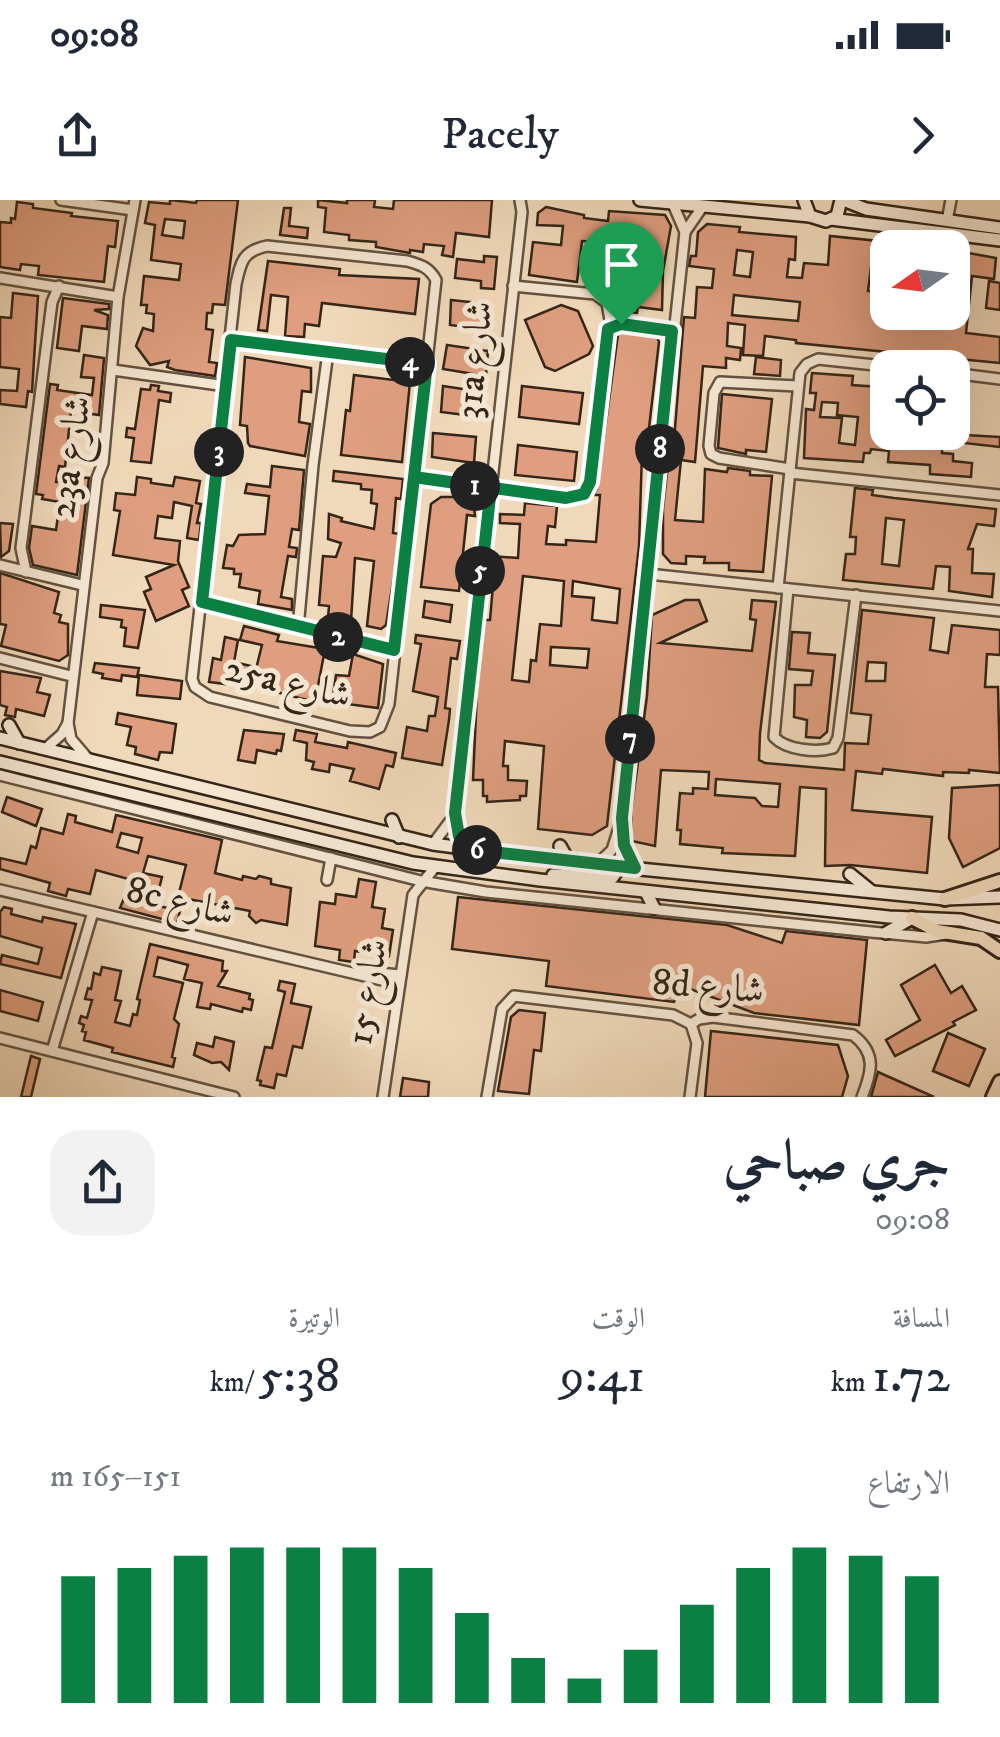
<!DOCTYPE html>
<html lang="ar">
<head>
<meta charset="utf-8">
<style>
	body { margin:0; font-family:"IM FELL DW Pica",Amiri,serif; background:#f2f2f3; color:#1f2937; direction:rtl; height:100vh; display:flex; flex-direction:column; font-size:38px; white-space:nowrap }
	* { box-sizing:border-box; margin:0 }
	p { font-size:32px; color:#747a83 }
	.icon { flex:none; width:55px; height:55px; fill:none; stroke:currentColor; stroke-width:2; stroke-linecap:round; stroke-linejoin:round }
	.map { position:relative; height:897px; overflow:hidden; direction:ltr }
	.drawer { display:flex; flex-direction:column; background:#fff; flex:1 }
	.drawer>* { flex:none }
	.needle { width:65px; rotate:256deg }
	.tools { position:absolute; left:870px; top:30px; display:grid; gap:20px }
	.tools a { display:grid; place-items:center; width:100px; height:100px; border-radius:20px; background:#fff; box-shadow:0 10px 40px #0002; font-size:50px }
	.pin { position:absolute; display:grid; place-items:center; width:85px; height:85px; color:#fff; margin:-102px -42px; border-radius:50% 50% 50% 0; rotate:-45deg; box-shadow:0 0 10px #0007 }
	.pin .icon { rotate:45deg }
	.km { position:absolute; width:50px; height:50px; margin:-25px; border-radius:50%; background:#222; color:#fff; font-size:28px; line-height:50px; text-align:center }
	.round { display:grid; place-items:center; flex:none; width:105px; height:105px; border-radius:30px; background:#f2f2f3 }
	.summary { display:flex; align-items:center; justify-content:space-between; height:170px; padding:0 50px }
	h1 { font-size:55px; font-weight:600; line-height:75px }
	.stats { display:grid; grid-template-columns:repeat(3,1fr); gap:15px; height:170px; padding:10px 50px }
	.stats div { display:grid; align-content:center }
	.stats b { font-size:50px; font-weight:600 }
	.stats small { font-size:28px; font-weight:400 }
	.stats p { font-size:28px }
	.chart { height:280px; padding:20px 50px }
	.chart p { display:flex; justify-content:space-between }
	.chart svg { width:100%; height:180px; margin-top:10px; stroke:#0b8043; stroke-width:6 }
	.status { display:flex; justify-content:space-between; align-items:center; height:70px; padding:0 50px; background:#fff; direction:ltr }
	.status svg { height:28px; fill:currentColor }
	header { display:flex; justify-content:space-between; align-items:center; height:130px; padding:0 50px; background:#fff; font-size:45px; font-weight:600 }
	.map>svg:first-child { display:block }
	.building { fill:#de9e7f; stroke:#342517; stroke-width:2.5; fill-rule:evenodd }
	.lines { fill:none; stroke-linecap:round; stroke-linejoin:round }
	.street-casing { stroke:#635240; stroke-width:14 }
	.secondary-casing { stroke:#342517; stroke-width:16 }
	.primary-casing { stroke:#342517; stroke-width:18 }
	.street { stroke:#f5e6d2; stroke-width:9 }
	.secondary { stroke:#f5e6d2; stroke-width:11 }
	.primary { stroke:#f0d9ba; stroke-width:12 }
	.route-casing { stroke:#fff; stroke-width:20 }
	.route { stroke:#0b8043; stroke-width:12 }
	.labels { text-anchor:middle; dominant-baseline:central; stroke-width:10; stroke-linejoin:round; paint-order:stroke }
	.street-label { font-size:38px; fill:#342517; stroke:#f5e6d2 }
</style>
</head>
<body>
<div class="status"><b>09:08</b><svg viewBox="0 0 49 12"><path d="M0 12V9h3v3zM5 12V6h3v6zM10 12V3h3v9zM15 12V0h3v12zM26 1h20v11H26zM47 4h2v5h-2z"/></svg></div>
<header><svg class="icon" aria-label="forward" viewBox="0 0 24 24"><path d="M9 5l7 7-7 7"/></svg>Pacely<svg class="icon" aria-label="share" viewBox="0 0 24 24"><path d="M12 15V3M7 8l5-5 5 5M5 13v7h14v-7"/></svg></header>
<div class="map">
<svg width="1000" height="897" viewBox="0 0 1000 897">
	<rect width="100%" height="100%" fill="#f0d9ba"/>
	<filter id="stains"><feTurbulence type="fractalNoise" baseFrequency=".002" numOctaves="4"/><feColorMatrix values="0 0 0 0 .2 0 0 0 0 .09 0 0 0 0 .02 0 0 0 .5 -.17"/></filter>
	<radialGradient id="worn" r=".72"><stop offset=".6" stop-color="#630" stop-opacity="0"/><stop offset="1" stop-color="#630" stop-opacity=".3"/></radialGradient>
	<g class="building">
		<path d="M170 0 196 3 197 0H238L225 105 213 104 212 113H207L206 129 213 130 209 162 217 163 215 176 175 170 167 167 169 161 150 165 136 146 143 128 153 131 154 114 146 113 147 105H141L144 76 179 80 181 64 151 60 155 25 145 23 149 2 170 4ZM165 19 185 21 183 38 162 35Z"/>
		<polygon points="318,0 347,3 347,0 375,0 374,7 393,9 394,0 492,0 489,37 456,33 453,57 442,55 444,46 424,44 423,52 410,50 410,53 376,47 376,42 349,40 349,35 324,32 326,8 318,7"/>
		<polygon points="17,2 33,4 33,8 72,13 71,16 118,21 115,47 108,46 104,82 38,75 39,66 21,64 20,70 0,67 0,22 11,23 11,18 15,19"/>
		<polygon points="546,7 584,15 584,18 608,21 609,11 665,15 671,26 663,71 662,110 638,107 637,113 618,111 619,80 646,83 647,68 634,66 635,56 628,55 629,43 582,41 577,82 529,75 533,42 561,45 563,26 537,25 538,13"/>
		<polygon points="284,8 291,8 289,26 308,28 307,38 280,35"/>
		<path d="M707 24 740 27 739 32 796 37 795 60 789 59 787 77 802 78 804 63 828 65 830 36 888 42V68L871 67 868 91 888 94V112H952V50L996 58 994 79 972 76 966 133 1000 137V163L796 143V140L765 136 763 156 743 155 745 125 728 123 727 146 741 148 740 160 726 158V168L703 166 695 262 681 260 675 320 703 322 705 269 727 272 728 268 750 271V275L772 276 763 372 729 370V363H704L705 357 686 356V364L671 363 663 354V309L668 264 672 265 684 117 695 118 697 87 712 88 714 69 689 66 691 56H696L698 32ZM737 50 753 52 750 77 734 75ZM734 95 800 102 798 121 732 115Z"/>
		<polygon points="484,56 497,57 494,89 481,88 481,81 455,78 457,59 484,62"/>
		<polygon points="268,61 340,69 339,75 419,79 415,114 322,103 319,126 305,124 304,137 285,136 288,97 271,95 267,131 258,130"/>
		<polygon points="989,81 1000,83 1000,110 986,108"/>
		<polygon points="13,93 38,96 32,192 28,191 26,207 0,204 0,190 17,191 19,169 0,167 0,117 11,118"/>
		<polygon points="63,98 109,104 109,109 94,110 108,115 107,129 82,126 79,151 57,148"/>
		<polygon points="451,100 490,104 488,130 450,125"/>
		<polygon points="561,105 578,111 593,146 589,154 555,171 545,167 525,120"/>
		<path d="M622 132 657 137 659 142 646 254H642L639 346 607 626 592 635 538 629 544 546 505 541 503 566H508V580L527 581 526 596H520V600L487 602V596H483V580H473L477 491 485 420H490L494 374 490 373 492 356 518 358 520 324 500 323V314L524 315 525 303 557 306 555 327 548 326 546 344 566 345V340L596 342 600 295H593L597 289 618 134ZM523 376 564 381 561 426 540 424 536 461 531 460 529 482 512 480ZM573 381 620 389 617 423 592 420 594 398 572 396ZM551 447 589 449 587 468 550 465Z"/>
		<polygon points="447,145 488,151 486,176 443,169"/>
		<polygon points="84,155 104,158 99,215 71,211 65,267 59,266 56,282 76,284 77,277 89,278 77,375 33,365 29,348 32,326 56,330 60,302 42,299 43,295 36,294 50,184 58,185 57,190 92,195 94,178 81,177"/>
		<polygon points="245,157 311,168 311,192 302,191 299,222 310,224 305,256 250,246 248,243 247,226 240,225"/>
		<polygon points="756,157 781,160 780,176 754,174"/>
		<path d="M812 173 853 176 852 185 880 187 879 206 888 207V232H898V242L933 246V232H942V253L953 254V261L972 263 971 277 930 274V265L888 262 889 251 871 249 870 253H864L863 262 804 258 806 209 814 210 816 193H810ZM822 202 838 203 837 215 858 217 855 245 839 243 842 218 820 217Z"/>
		<polygon points="354,175 410,182 402,262 341,255 346,210 350,211"/>
		<polygon points="151,185 159,186 158,191 171,193 170,202 159,200 151,263 131,261 134,238 126,237 127,228 135,229 141,189 150,190"/>
		<polygon points="443,186 483,192 481,217 441,212"/>
		<polygon points="522,186 583,193 579,224 519,217"/>
		<polygon points="722,194 772,199 766,252 746,250 746,254 718,248"/>
		<polygon points="433,233 476,237 474,263 432,257"/>
		<polygon points="966,235 1000,237 1000,247 964,243"/>
		<polygon points="518,245 577,252 574,281 515,275"/>
		<polygon points="272,266 304,270 299,330 292,329 289,347 297,348 296,357 288,356 281,397 292,399 292,410 258,404 260,391 239,387 241,374 234,374 234,369 223,368 227,345 233,346 239,335 265,334 269,296 245,293 247,284 270,287"/>
		<polygon points="334,271 403,279 401,299 396,298 393,333 400,334 396,363 386,425 381,429 367,426 374,361 355,358 351,421 328,418 329,406 319,405 323,356 336,357 341,343 328,339 329,314 342,318 341,321 374,329 377,304 371,303 372,290 361,289 361,284 333,281"/>
		<polygon points="137,277 151,279 151,283 173,286 175,277 200,281 196,303 201,304 197,323 201,323 199,340 187,338 192,306 174,302 172,318 158,316 155,338 180,341 178,361 189,387 182,390 189,406 156,421 144,392 151,389 146,377 174,365 113,355 120,311 114,310 116,293 135,295"/>
		<path d="M855 288 873 290 872 295 894 298 996 309 994 326 977 324 968 349H973L972 373 994 374 992 397 949 391 950 367 936 366 933 389 843 380 846 354H855L856 337H850ZM886 318 904 320 899 366 882 364Z"/>
		<polygon points="441,297 458,297 474,306 475,316 467,315 459,391 421,387 431,304"/>
		<polygon points="0,323 13,324 9,351 1,357"/>
		<polygon points="0,373 59,392 54,413 61,415 59,422 68,424 68,455 59,461 1,446 6,425 0,424"/>
		<path d="M685 400H699L707 421 660 443 752 451 756 420 750 419 752 400 776 402 760 533 759 560 765 563 844 570 845 543 868 544 871 515 851 513 862 410 934 418 930 450 948 453 952 425 1000 430V455L987 454 985 487H998L1000 573 969 570V573L943 572V576L883 569 882 574 856 571 852 610 932 617 927 673 850 665 825 666 826 589 800 587 795 656 722 653 723 648 680 644 681 630H677L680 593 693 594V588L708 589 709 572 661 570 655 646 632 641 631 614 647 496 652 415ZM868 462 886 463 885 481H866ZM716 579 780 584 778 607 762 606 755 598 715 595Z"/>
		<polygon points="425,401 452,405 450,422 423,417"/>
		<polygon points="101,405 145,410 138,448 124,446 126,428 121,427 122,420 100,417"/>
		<polygon points="244,426 279,435 277,441 325,449 315,502 272,491 276,474 256,469 262,445 240,440"/>
		<polygon points="792,432 810,433 808,453 835,455 827,532 820,538 806,537 807,520 794,517 795,485 811,485 813,471 789,469"/>
		<polygon points="416,435 460,441 457,459 451,458 445,508 450,509 449,520 442,565 402,558 407,527 427,531 429,516 435,516 438,497 413,491 421,444 415,443"/>
		<polygon points="225,437 238,440 234,462 255,467 251,486 226,480 225,484 209,482 213,458 221,460"/>
		<polygon points="353,454 383,464 378,508 332,502 336,475 349,476"/>
		<polygon points="95,463 139,468 137,477 122,475 121,481 102,478 103,474 93,472"/>
		<polygon points="0,471 41,478 37,492 50,495 44,516 16,509 15,517 5,515 7,507 0,505"/>
		<polygon points="139,475 182,481 180,499 137,495"/>
		<polygon points="118,513 176,524 172,553 160,552 158,560 135,554 136,547 127,545 131,527 116,524"/>
		<polygon points="244,530 284,534 281,551 277,550 276,554 257,550 255,563 238,560"/>
		<polygon points="296,530 317,534 315,542 347,548 348,542 396,553 393,567 386,565 379,589 350,581 354,569 330,564 329,572 312,569 314,562 306,560 307,543 294,540"/>
		<polygon points="1000,585 1000,648 963,667 949,638 952,588"/>
		<polygon points="7,597 42,609 36,626 2,612"/>
		<path d="M68 614 76 616 75 622 112 632 116 615 222 640 215 673 242 680 243 676 256 679 259 676 271 679V684L291 688 287 725 261 720 256 723 249 716 250 711 178 697 186 665 148 656 143 673 162 677 155 705 180 711 177 723 120 708 132 680 96 670 90 694 68 689 66 696 48 691 50 683 0 669V658L26 664 31 646 36 648 41 628 63 634ZM121 633 142 638 138 653 117 647Z"/>
		<polygon points="359,679 376,682 372,707 385,709 382,728 393,730 389,756 355,751 354,762 339,760 340,750 315,746 320,702 335,704 336,694 356,697"/>
		<polygon points="458,697 727,725 782,743 786,731 867,740 859,825 754,813 680,785 674,802 546,786 549,761 452,749"/>
		<polygon points="4,707 12,709 11,714 42,722 43,717 76,724 61,778 0,764 2,755 38,764 42,748 0,736 0,712"/>
		<polygon points="150,744 223,761 222,771 227,771 218,786 250,794 249,799 253,800 251,810 243,808 242,812 211,804 210,809 197,807 202,783 184,779 188,765 158,757 154,776 183,783 174,819 179,824 172,857 175,858 173,867 112,852 113,848 84,840 86,832 82,831 84,825 79,823 81,816 87,818 92,800 85,799 88,788 91,789 94,773 100,775 102,767 121,771 115,800 121,801 115,822 130,826 133,814 137,815 140,800 137,799"/>
		<polygon points="935,765 951,793 962,786 976,810 953,822 955,825 895,856 886,840 920,820 901,785"/>
		<polygon points="280,781 295,784 291,803 311,807 302,848 293,846 286,876 277,874 274,888 260,885 261,881 257,880 265,847 272,848 285,792 278,790"/>
		<polygon points="0,790 43,802 38,821 0,811"/>
		<polygon points="519,810 545,813 541,851 534,850 529,894 498,891 511,817"/>
		<polygon points="711,831 838,845 848,876 842,897 705,897"/>
		<polygon points="948,833 985,849 969,886 933,871"/>
		<polygon points="215,837 234,842 229,870 221,862 212,863 194,855 197,843 213,847"/>
		<polygon points="31,856 40,859 31,897 21,897"/>
		<polygon points="878,872 934,897 871,897"/>
		<polygon points="403,878 429,882 428,897 400,897"/>
	</g>
	<g class="lines">
		<g class="street-casing">
			<g id="street">
				<polyline points="61,0 133,10"/>
				<polyline points="673,4 685,32"/>
				<polyline points="947,21 951,0"/>
				<path d="M267 46 407 61C421 65 429 67 436 80L389 504 380 527 370 532 350 531 210 497 195 487 192 479 236 84C241 61 243 51 267 46Z"/>
				<polyline points="0,78 118,97"/>
				<polyline points="608,129 621,124 672,131"/>
				<polyline points="231,141 427,164"/>
				<polyline points="113,170 226,186"/>
				<polyline points="952,173 1000,179"/>
				<polyline points="790,269 719,258 711,254 709,246 714,193 720,182 797,186"/>
				<polyline points="790,273 1000,295"/>
				<polyline points="414,277 572,299 589,288 610,120 607,103 595,94 513,86"/>
				<polyline points="0,365 82,385"/>
				<polyline points="26,372 21,348 52,102 59,86"/>
				<polyline points="648,374 1000,411"/>
				<polyline points="778,388 800,173 807,164 818,159 903,168"/>
				<path d="M788 389 774 537C786 550 816 553 833 548L838 538 856 395"/>
				<polyline points="202,402 394,450"/>
				<polyline points="298,428 313,265 328,152"/>
				<polyline points="0,458 71,476"/>
				<polyline points="45,549 62,534 68,523"/>
				<polyline points="89,560 71,539 68,523 97,278 103,263 118,97 135,0"/>
				<polyline points="0,575 421,681 486,692 871,732 926,737 946,734"/>
				<polyline points="433,644 454,616"/>
				<polyline points="466,649 457,628 455,613 522,12 520,0"/>
				<polyline points="597,664 612,650 622,618 685,32 703,6"/>
				<polyline points="327,680 331,658"/>
				<polyline points="0,690 399,784"/>
				<polyline points="365,772 401,775"/>
				<path d="M691 824 699 819 713 817 853 835C877 853 872 872 862 897"/>
				<polyline points="0,838 234,897"/>
				<polyline points="52,851 93,712"/>
				<polyline points="383,897 413,695 435,667"/>
				<polyline points="487,897 502,809 514,796 673,815 691,824"/>
				<polyline points="690,897 697,843 691,824"/>
			</g>
		</g>
		<g class="secondary-casing">
			<g id="secondary">
				<polyline points="640,0 810,16"/>
				<polyline points="804,0 810,16 826,21 837,16 841,0"/>
				<polyline points="843,0 866,9 1000,28"/>
				<polyline points="831,19 1000,40"/>
				<polyline points="9,525 19,543"/>
				<polyline points="0,538 433,644 569,662 945,699 1000,697"/>
				<polyline points="0,562 413,663 540,680 889,717 961,720 1000,730"/>
				<polyline points="392,620 399,637"/>
				<polyline points="560,646 569,662"/>
				<polyline points="850,674 871,691"/>
				<polyline points="553,675 612,678 620,667 623,638"/>
				<polyline points="646,692 654,708"/>
				<polyline points="886,733 912,718"/>
			</g>
		</g>
		<g class="primary-casing">
			<g id="primary">
				<polyline points="945,699 1000,681"/>
				<polyline points="912,718 937,731 981,738 1000,751"/>
				<polyline points="993,897 1000,882"/>
			</g>
		</g>
		<use href="#street" class="street"/>
		<use href="#secondary" class="secondary"/>
		<use href="#primary" class="primary"/>
	</g>
	<g class="lines">
		<g class="route-casing">
			<polyline id="route" points="621,124 608,129 590,282 584,294 566,298 414,277 394,450 202,402 231,140 427,164 414,277 491,288 455,613 459,636 466,649 635,668 624,645 622,618 672,131 621,124"/>
		</g>
		<use href="#route" class="route"/>
	</g>
	<g class="labels">
		<g class="street-label">
			<text transform="translate(475 160) rotate(-84)">31a شارع</text>
			<text transform="translate(71 257) rotate(-82)">23a شارع</text>
			<text transform="translate(288 483) rotate(13)">25a شارع</text>
			<text transform="translate(180 702) rotate(14)">8c شارع</text>
			<text transform="translate(708 787) rotate(5)">8d شارع</text>
			<text transform="translate(368 792) rotate(-81)">شارع 15</text>
		</g>
	</g>
	<rect width="100%" height="100%" filter="url(#stains)"/>
	<rect width="100%" height="100%" fill="url(#worn)"/>
</svg>
<div class="tools">
<a><svg class="needle" viewBox="-14 -14 28 28"><path d="M0-13l5 13h-10z" fill="#e53935"/><path d="M0 13l5-13h-10z" fill="#747a83"/></svg></a>
<a><svg class="icon" aria-label="locate" viewBox="0 0 24 24"><circle cx="12" cy="12" r="6"/><path d="M12 2v4M12 18v4M2 12h4M18 12h4"/></svg></a>
</div>
<div class="pin" style="left:621px;top:124px;background:#1e9e55"><svg class="icon" aria-label="arrive" viewBox="0 0 24 24"><path d="M6 21V4h12l-3 4 3 4H6"/></svg></div>
<b class="km" style="left:475px;top:286px">1</b>
<b class="km" style="left:338px;top:437px">2</b>
<b class="km" style="left:219px;top:252px">3</b>
<b class="km" style="left:410px;top:162px">4</b>
<b class="km" style="left:480px;top:371px">5</b>
<b class="km" style="left:477px;top:650px">6</b>
<b class="km" style="left:630px;top:539px">7</b>
<b class="km" style="left:660px;top:249px">8</b>
</div>
<section class="drawer">
<div class="summary"><div><h1>جري صباحي</h1><p>09:08</p></div><a class="round"><svg class="icon" aria-label="share" viewBox="0 0 24 24"><path d="M12 15V3M7 8l5-5 5 5M5 13v7h14v-7"/></svg></a></div>
<div class="stats">
<div><p>المسافة</p><b>1.72<small> km</small></b></div>
<div><p>الوقت</p><b>9:41</b></div>
<div><p>الوتيرة</p><b>5:38<small> /km</small></b></div>
</div>
<div class="chart"><p><span>الارتفاع</span>151–165 m</p>
<svg viewBox="0 0 160 44" preserveAspectRatio="none"><path d="M5 44V13M15 44V11M25 44V8M35 44V6M45 44V6M55 44V6M65 44V11M75 44V22M85 44V33M95 44V38M105 44V31M115 44V20M125 44V11M135 44V6M145 44V8M155 44V13"/></svg>
</div>
</section>
</body>
</html>
